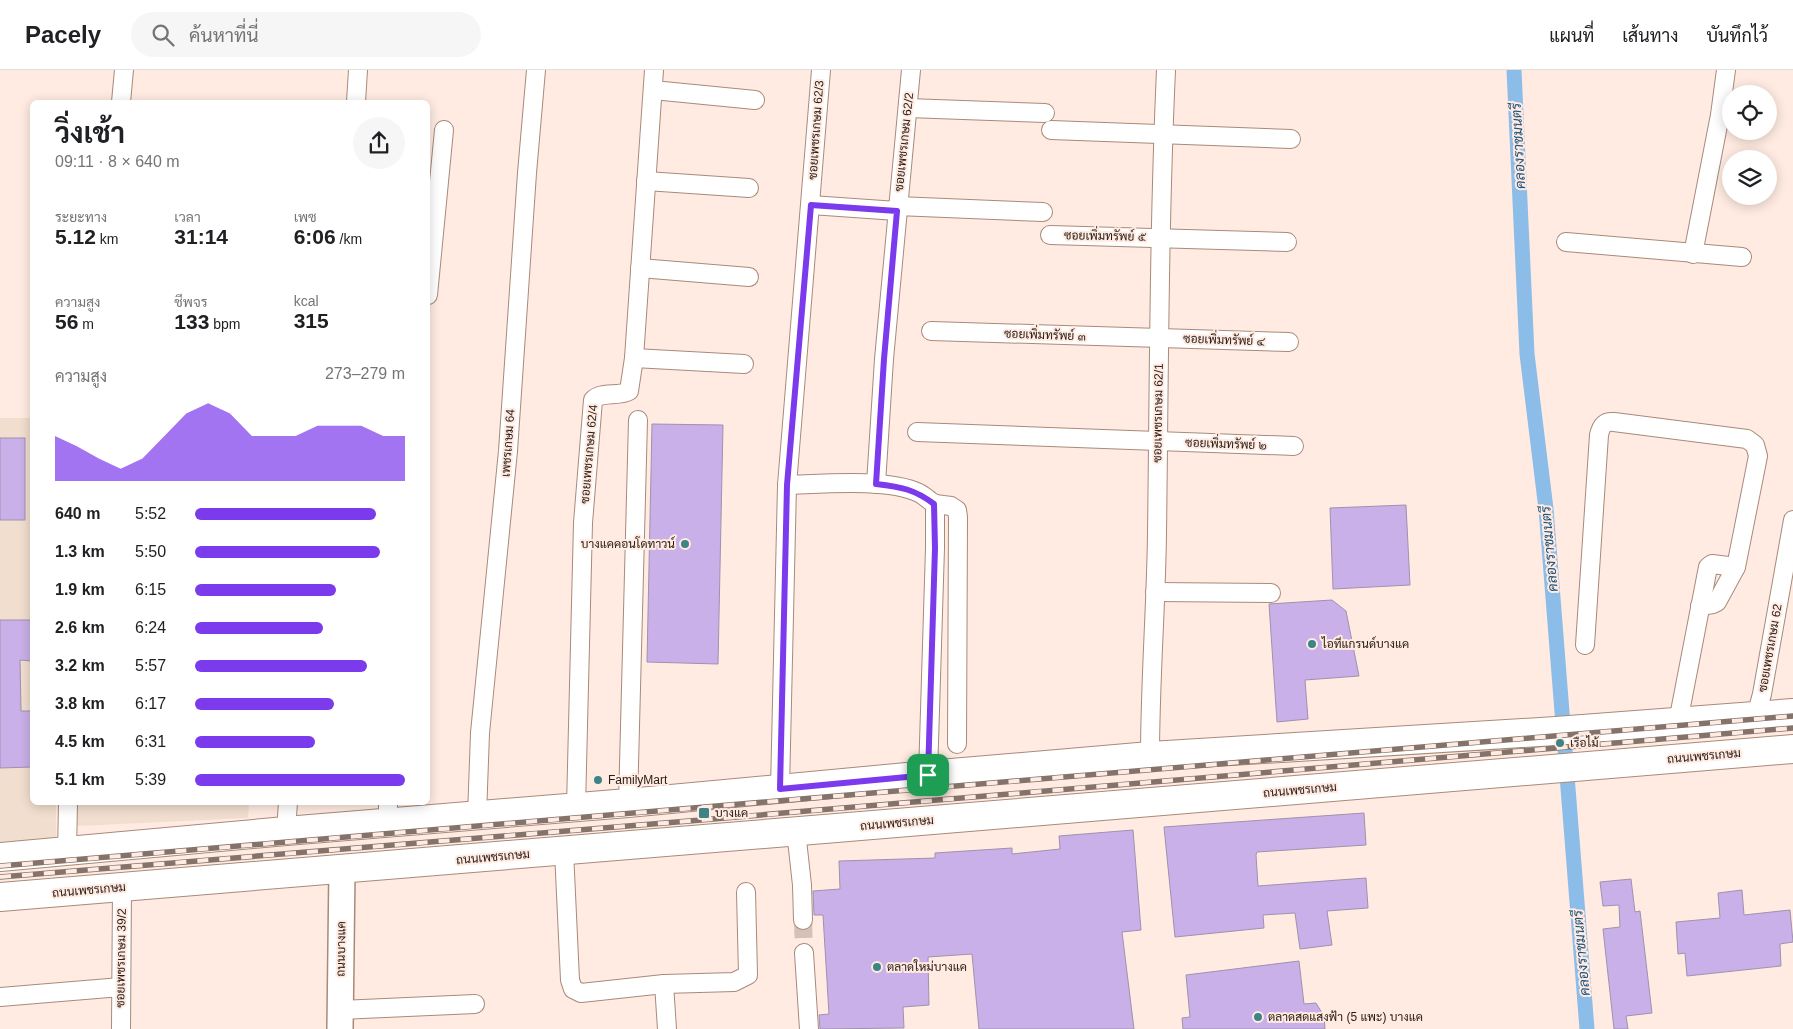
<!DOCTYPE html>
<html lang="th">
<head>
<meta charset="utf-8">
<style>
	body { margin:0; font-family:Helvetica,Sarabun,sans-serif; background:#f6f6f6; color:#202124; height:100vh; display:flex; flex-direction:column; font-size:19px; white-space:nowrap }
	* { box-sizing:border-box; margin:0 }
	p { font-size:16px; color:#757577 }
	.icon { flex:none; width:28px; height:28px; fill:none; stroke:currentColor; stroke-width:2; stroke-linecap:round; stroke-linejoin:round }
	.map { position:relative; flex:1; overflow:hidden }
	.panel { position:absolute; left:30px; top:30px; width:400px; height:705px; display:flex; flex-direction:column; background:#fff; border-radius:8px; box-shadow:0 2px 12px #0003 }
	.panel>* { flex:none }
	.controls { position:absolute; left:1722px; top:15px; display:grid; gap:10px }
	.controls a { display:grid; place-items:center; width:55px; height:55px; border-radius:50%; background:#fff; box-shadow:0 2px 12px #0003; font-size:25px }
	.pin { position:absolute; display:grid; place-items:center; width:42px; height:42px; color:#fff; margin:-21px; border-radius:10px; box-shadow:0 2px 8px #0006 }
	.round { display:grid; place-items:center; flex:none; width:52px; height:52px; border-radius:26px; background:#f6f6f6 }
	.overview { display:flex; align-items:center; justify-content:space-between; height:85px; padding:0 25px }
	h1 { font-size:28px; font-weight:700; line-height:38px }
	.figures { display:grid; grid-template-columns:repeat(3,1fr); gap:8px; height:85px; padding:5px 25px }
	.figures div { display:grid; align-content:center }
	.figures b { font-size:21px; font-weight:700 }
	.figures small { font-size:14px; font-weight:400 }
	.figures p { font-size:14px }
	.chart { height:140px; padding:10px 25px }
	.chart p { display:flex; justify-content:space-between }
	.chart svg { width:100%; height:90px; margin-top:5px; fill:#7c3aed; opacity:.7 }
	ul { padding:0 25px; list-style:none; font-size:16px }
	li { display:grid; grid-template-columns:80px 60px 1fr; align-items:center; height:38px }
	li i { height:12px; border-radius:6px; background:#7c3aed }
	header { display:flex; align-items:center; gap:30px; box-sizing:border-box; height:70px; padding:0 25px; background:#fff; border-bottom:1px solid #e0e0e0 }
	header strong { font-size:24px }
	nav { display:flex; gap:28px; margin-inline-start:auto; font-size:18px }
	.search { width:350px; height:45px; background:#f6f6f6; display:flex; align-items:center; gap:12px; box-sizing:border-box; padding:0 18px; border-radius:28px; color:#757577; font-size:19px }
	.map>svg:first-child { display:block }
	.commercial { fill:#f1dece }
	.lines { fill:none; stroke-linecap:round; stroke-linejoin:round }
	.canal { stroke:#8cbde9; stroke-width:15 }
	.building { fill:#c9b0e8; stroke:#9e92ae }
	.minor-tunnel { stroke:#d4c1b8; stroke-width:18; stroke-dasharray:18 9; stroke-linecap:butt }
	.minor-casing { stroke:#a88a7a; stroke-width:20 }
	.secondary-casing { stroke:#a88a7a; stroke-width:28 }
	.primary-casing { stroke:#a88a7a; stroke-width:30 }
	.minor { stroke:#fff; stroke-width:18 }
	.secondary { stroke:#fff; stroke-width:25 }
	.primary { stroke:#fff; stroke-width:28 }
	.rail-casing { stroke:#83736b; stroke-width:5.5 }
	.rail { stroke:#ffebe1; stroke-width:4; stroke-dasharray:11; stroke-linecap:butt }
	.route-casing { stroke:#fff; stroke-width:10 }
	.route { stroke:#7c3aed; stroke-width:6 }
	.poi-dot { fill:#3c8485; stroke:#ffebe1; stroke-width:2 }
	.labels { text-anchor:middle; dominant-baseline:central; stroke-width:4; stroke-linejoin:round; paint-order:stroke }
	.street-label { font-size:12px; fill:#271b15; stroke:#ffebe1 }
	.poi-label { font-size:12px; fill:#271b15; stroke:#ffebe1; text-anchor:start }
	.water-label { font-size:14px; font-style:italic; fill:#1d537d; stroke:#ffebe1 }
</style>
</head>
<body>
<header>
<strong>Pacely</strong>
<div class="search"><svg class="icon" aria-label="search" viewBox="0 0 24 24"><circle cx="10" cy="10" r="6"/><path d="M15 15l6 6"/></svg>ค้นหาที่นี่</div>
<nav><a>แผนที่</a><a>เส้นทาง</a><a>บันทึกไว้</a></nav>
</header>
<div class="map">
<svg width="1793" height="959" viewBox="0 0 1793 959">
	<rect width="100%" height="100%" fill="#ffebe1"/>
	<g class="commercial">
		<polygon points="0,348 32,348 32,732 56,733 56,770 0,775"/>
		<polygon points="77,733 77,732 249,733 248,748 77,756"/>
	</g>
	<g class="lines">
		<polyline class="canal" points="1514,0 1527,284 1546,439 1587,959"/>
	</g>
	<g class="building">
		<polygon points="652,354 723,355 718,594 647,592"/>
		<rect x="0" y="368" width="25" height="82"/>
		<polygon points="1406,435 1410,515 1333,519 1330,438"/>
		<polygon points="1332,530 1346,541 1359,606 1305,610 1308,649 1277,652 1269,534"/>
		<polygon points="0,550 32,550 32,591 20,590 21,641 32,641 32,697 0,698"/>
		<polygon points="1364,743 1366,775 1257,782 1256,785 1258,816 1366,808 1368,838 1327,841 1332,875 1300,879 1295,843 1263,845 1264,858 1175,867 1164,757"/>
		<polygon points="1133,760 1141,860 1122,862 1134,959 979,959 972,884 928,887 929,935 903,937 904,958 820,959 819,945 829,944 823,845 814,845 813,821 840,819 839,791 935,788 935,783 1012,778 1012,784 1060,779 1059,766"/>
		<polygon points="1631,809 1635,842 1640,841 1652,943 1626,946 1628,959 1614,959 1603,859 1620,857 1619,835 1603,836 1600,812"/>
		<polygon points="1742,820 1744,845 1790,840 1793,872 1780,874 1781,896 1687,906 1685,883 1678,884 1676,852 1720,848 1718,823"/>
		<polygon points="1299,891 1304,934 1316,933 1324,946 1325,959 1183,959 1182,948 1190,947 1186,905"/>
	</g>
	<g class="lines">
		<polyline class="minor-tunnel" points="803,850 804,883"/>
		<g class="minor-casing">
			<g id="minor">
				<polyline points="653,20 755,30"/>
				<polyline points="121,32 124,0"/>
				<polyline points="356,32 358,0"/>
				<polyline points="908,38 1045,43"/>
				<polyline points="1051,60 1291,69"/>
				<polyline points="646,111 749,118"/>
				<polyline points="811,135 897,141"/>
				<polyline points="897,136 1043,142"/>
				<polyline points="1050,165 1287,172"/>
				<polyline points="1566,172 1742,187"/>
				<polyline points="1693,184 1720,45 1726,0"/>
				<polyline points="640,198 749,207"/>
				<polyline points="428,225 444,60"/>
				<polyline points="931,261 1289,272"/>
				<polyline points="634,288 744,294"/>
				<polyline points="917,362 1294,376"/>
				<polyline points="876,414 884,289 911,0"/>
				<path d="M787 415C822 414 888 408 919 423 924 425 929 431 935 434V478L928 705"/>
				<polyline points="935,434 951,436 957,440 958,447 957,674"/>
				<polyline points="1155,522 1271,523"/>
				<polyline points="1700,536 1713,534 1717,532 1736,497"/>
				<path d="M1585 575 1599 365C1601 356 1604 351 1614 352L1747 369 1755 375 1758 386 1736 497 1712 494 1708 497 1678 652"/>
				<polyline points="1756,646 1762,624 1793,450"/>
				<path d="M1150 686C1150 612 1156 538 1157 464 1159 309 1159 155 1166 0"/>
				<polyline points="780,719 787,415 821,0"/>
				<polyline points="628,733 638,350"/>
				<path d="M576 737 583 453 593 330C601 321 619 327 629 321L634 288 654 0"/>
				<polyline points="477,746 480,663 508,381 527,103 536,0"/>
				<polyline points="388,753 388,732"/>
				<polyline points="286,761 288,732"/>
				<polyline points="796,761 802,815 803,850"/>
				<polyline points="564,781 570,910 573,919 581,923 664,914 734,912 748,905 746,822"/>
				<polyline points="67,782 68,732"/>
				<polyline points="804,883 809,959"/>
				<polyline points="664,914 667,959"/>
				<polyline points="0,927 121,917"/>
				<polyline points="340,940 475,934"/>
				<polyline points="121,959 122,817"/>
			</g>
		</g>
		<g class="secondary-casing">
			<polyline id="secondary" points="340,959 342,799"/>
		</g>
		<g class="primary-casing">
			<g id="primary">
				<polyline points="0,787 286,761 628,733 928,705 1150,686 1556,661 1793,643"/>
				<polyline points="0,827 1793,679"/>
			</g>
		</g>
		<use href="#minor" class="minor"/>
		<use href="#secondary" class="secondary"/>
		<use href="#primary" class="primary"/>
		<g class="rail-casing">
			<g id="rail">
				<polyline points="0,796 1793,646"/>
				<polyline points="0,807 689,751 1793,658"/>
			</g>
		</g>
		<use href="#rail" class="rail"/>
	</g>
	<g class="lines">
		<g class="route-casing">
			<path id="route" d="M811 135 897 141 884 289 876 414C901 417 914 419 934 434L935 478 928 705 780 719 787 415Z"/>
		</g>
		<use href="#route" class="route"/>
	</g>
	<g class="poi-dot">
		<circle cx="685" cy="474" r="5"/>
		<circle cx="1312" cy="574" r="5"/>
		<circle cx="1560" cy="673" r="5"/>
		<circle cx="598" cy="710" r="5"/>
		<rect x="698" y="737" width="12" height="12" rx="2.5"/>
		<circle cx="877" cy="897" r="5"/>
		<circle cx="1258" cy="947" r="5"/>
	</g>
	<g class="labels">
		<g class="street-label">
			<text transform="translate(816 60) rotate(-86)">ซอยเพชรเกษม 62/3</text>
			<text transform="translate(904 72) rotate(-84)">ซอยเพชรเกษม 62/2</text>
			<text transform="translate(1105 166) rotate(1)">ซอยเพิ่มทรัพย์ ๕</text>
			<text transform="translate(1045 265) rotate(2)">ซอยเพิ่มทรัพย์ ๓</text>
			<text transform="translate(1224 270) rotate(2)">ซอยเพิ่มทรัพย์ ๔</text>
			<text transform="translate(1158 343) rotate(-89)">ซอยเพชรเกษม 62/1</text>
			<text transform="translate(508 373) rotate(-86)">เพชรเกษม 64</text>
			<text transform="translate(1226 374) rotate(2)">ซอยเพิ่มทรัพย์ ๒</text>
			<text transform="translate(589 384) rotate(-85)">ซอยเพชรเกษม 62/4</text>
			<text transform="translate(1770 578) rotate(-80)">ซอยเพชรเกษม 62</text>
			<text transform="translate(1704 686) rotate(-5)">ถนนเพชรเกษม</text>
			<text transform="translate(1300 720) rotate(-5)">ถนนเพชรเกษม</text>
			<text transform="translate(897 753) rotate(-5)">ถนนเพชรเกษม</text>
			<text transform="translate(493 787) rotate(-5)">ถนนเพชรเกษม</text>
			<text transform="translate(89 820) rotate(-5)">ถนนเพชรเกษม</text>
			<text transform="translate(341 879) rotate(-89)">ถนนบางแค</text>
			<text transform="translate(121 888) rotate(-89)">ซอยเพชรเกษม 39/2</text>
		</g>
		<g class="poi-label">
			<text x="675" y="474" text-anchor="end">บางแคคอนโดทาวน์</text>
			<text x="1322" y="574">ไอทีแกรนด์บางแค</text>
			<text x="1570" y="673">เรือไม้</text>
			<text x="608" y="710">FamilyMart</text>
			<text x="715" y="743">บางแค</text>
			<text x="887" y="897">ตลาดใหม่บางแค</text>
			<text x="1268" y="947">ตลาดสดแสงฟ้า (5 แพะ) บางแค</text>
		</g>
		<g class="water-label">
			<text transform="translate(1518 76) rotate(-93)">คลองราชมนตรี</text>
			<text transform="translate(1549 479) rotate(-95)">คลองราชมนตรี</text>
			<text transform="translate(1581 883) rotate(-95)">คลองราชมนตรี</text>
		</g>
	</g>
</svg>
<div class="controls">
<a><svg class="icon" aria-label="locate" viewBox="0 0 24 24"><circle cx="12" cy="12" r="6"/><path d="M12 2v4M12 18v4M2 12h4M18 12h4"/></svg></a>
<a><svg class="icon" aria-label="layers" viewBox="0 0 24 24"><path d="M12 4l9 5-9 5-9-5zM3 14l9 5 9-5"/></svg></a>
</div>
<div class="pin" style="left:928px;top:705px;background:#1e9e55"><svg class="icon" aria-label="arrive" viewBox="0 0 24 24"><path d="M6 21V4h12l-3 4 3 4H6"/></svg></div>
<section class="panel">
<div class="overview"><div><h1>วิ่งเช้า</h1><p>09:11 · 8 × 640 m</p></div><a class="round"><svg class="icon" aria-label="share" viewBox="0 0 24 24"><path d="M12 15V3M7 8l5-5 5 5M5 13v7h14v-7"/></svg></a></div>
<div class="figures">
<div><p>ระยะทาง</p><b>5.12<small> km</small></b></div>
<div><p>เวลา</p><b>31:14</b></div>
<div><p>เพซ</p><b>6:06<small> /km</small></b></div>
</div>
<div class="figures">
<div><p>ความสูง</p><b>56<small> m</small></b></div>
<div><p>ชีพจร</p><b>133<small> bpm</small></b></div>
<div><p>kcal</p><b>315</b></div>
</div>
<div class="chart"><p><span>ความสูง</span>273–279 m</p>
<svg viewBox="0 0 160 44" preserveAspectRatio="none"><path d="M0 44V22L10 27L20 33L30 38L40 33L50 22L60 11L70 6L80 11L90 22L100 22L110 22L120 17L130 17L140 17L150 22L160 22V44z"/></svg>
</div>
<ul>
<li><b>640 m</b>5:52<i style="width:86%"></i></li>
<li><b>1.3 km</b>5:50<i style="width:88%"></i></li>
<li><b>1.9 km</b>6:15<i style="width:67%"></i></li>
<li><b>2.6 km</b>6:24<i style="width:61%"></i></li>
<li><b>3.2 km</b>5:57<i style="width:82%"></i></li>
<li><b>3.8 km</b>6:17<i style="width:66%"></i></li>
<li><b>4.5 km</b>6:31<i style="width:57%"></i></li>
<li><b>5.1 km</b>5:39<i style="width:100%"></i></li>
</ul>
</section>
</div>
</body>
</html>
